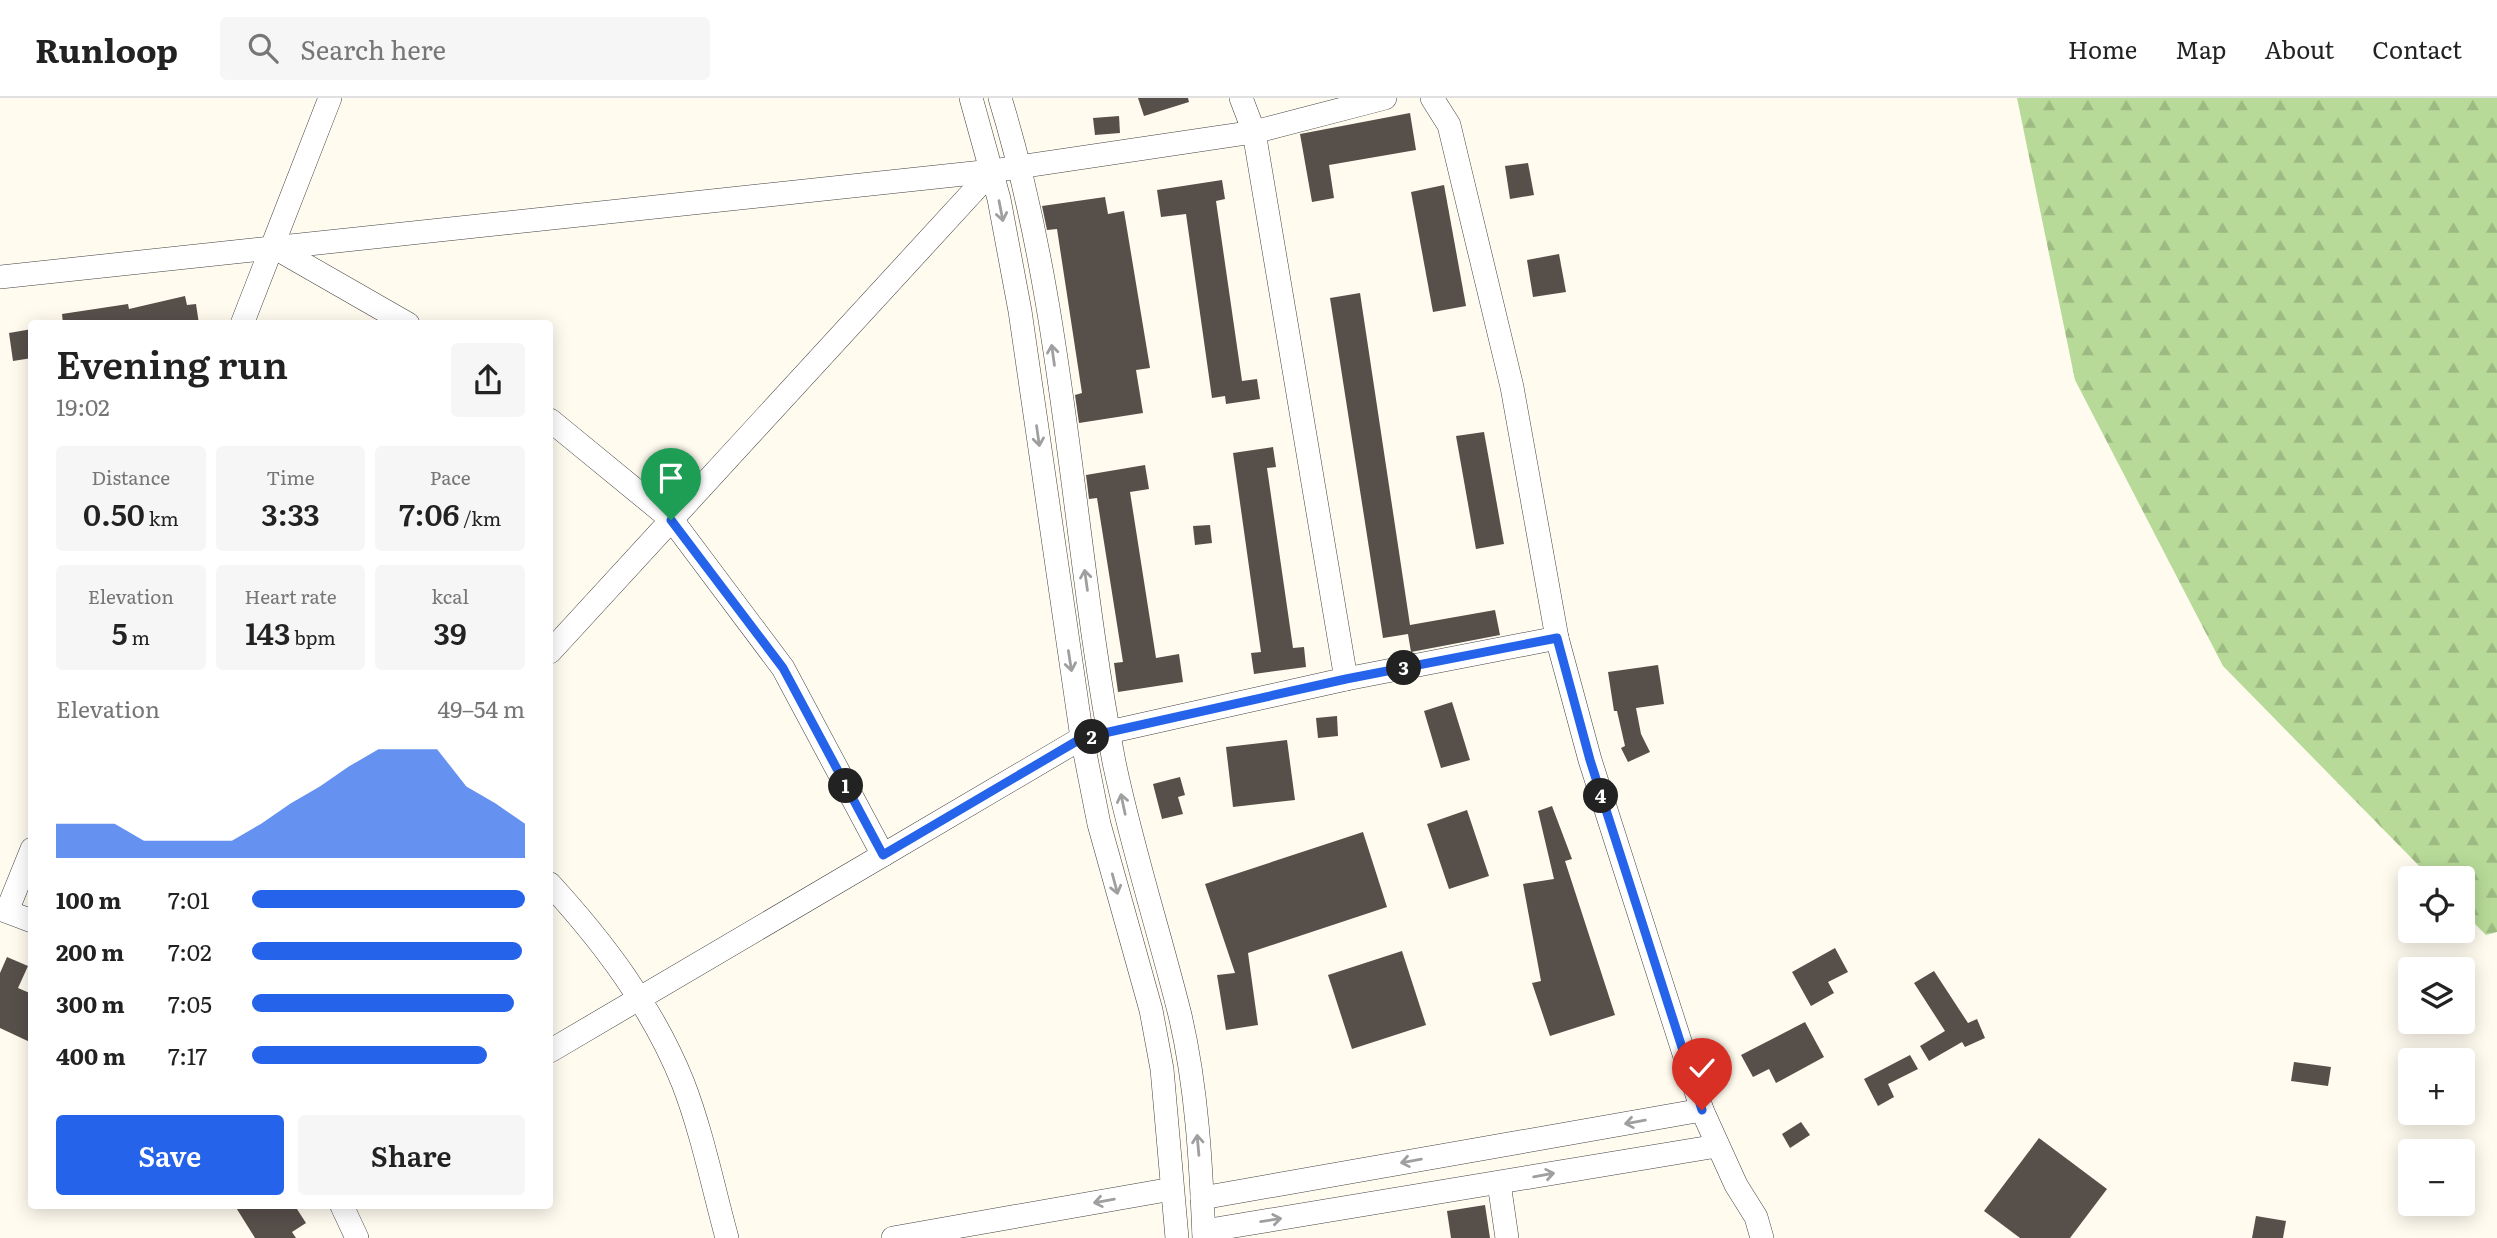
<!DOCTYPE html>
<html lang="en">
<head>
<meta charset="utf-8">
<style>
	body { margin:0; font-family:Literata,serif; background:#f6f6f6; color:#222; height:100vh; display:flex; flex-direction:column; font-size:26px; white-space:nowrap }
	* { box-sizing:border-box; margin:0 }
	p { font-size:23px; color:#767676 }
	.icon { flex:none; width:38px; height:38px; fill:none; stroke:currentColor; stroke-width:2; stroke-linecap:round; stroke-linejoin:round }
	.map { position:relative; flex:1; overflow:hidden }
	.panel { position:absolute; left:28px; top:222px; width:525px; height:889px; display:flex; flex-direction:column; background:#fff; border-radius:7px; box-shadow:0 4px 18px #0003 }
	.panel>* { flex:none }
	.buttons { position:absolute; left:2398px; top:768px; display:grid; gap:14px }
	.buttons a { display:grid; place-items:center; width:77px; height:77px; border-radius:7px; background:#fff; box-shadow:0 4px 18px #0003; font-size:35px }
	.pin { position:absolute; display:grid; place-items:center; width:60px; height:60px; color:#fff; margin:-72px -30px; border-radius:50% 50% 50% 0; rotate:-45deg; box-shadow:0 0 7px #0007 }
	.pin .icon { rotate:45deg }
	.km { position:absolute; width:35px; height:35px; margin:-18px; border-radius:50%; background:#222; color:#fff; font-size:19px; line-height:35px; text-align:center }
	.round { display:grid; place-items:center; flex:none; width:74px; height:74px; border-radius:7px; background:#f6f6f6 }
	.overview { display:flex; align-items:center; justify-content:space-between; height:119px; padding:0 28px }
	h1 { font-size:38px; font-weight:600; line-height:52px }
	.stats { display:grid; grid-template-columns:repeat(3,1fr); gap:10px; height:119px; padding:7px 28px }
	.stats div { display:grid; align-content:center; border-radius:7px; background:#f6f6f6; text-align:center }
	.stats b { font-size:30px; font-weight:600 }
	.stats small { font-size:19px; font-weight:400 }
	.stats p { font-size:19px }
	.chart { height:196px; padding:14px 28px }
	.chart p { display:flex; justify-content:space-between }
	.chart svg { width:100%; height:126px; margin-top:7px; fill:#2563eb; opacity:.7 }
	.cta { display:flex; gap:14px; margin-top:auto; padding:14px 28px }
	.cta a { flex:1; height:80px; border-radius:7px; background:#2563eb; color:#fff; font-size:28px; font-weight:600; line-height:80px; text-align:center }
	.cta a+a { background:#f6f6f6; color:#222 }
	ul { padding:0 28px; list-style:none; font-size:23px }
	li { display:grid; grid-template-columns:112px 84px 1fr; align-items:center; height:52px }
	li i { height:18px; border-radius:9px; background:#2563eb }
	header { display:flex; align-items:center; gap:42px; box-sizing:border-box; height:98px; padding:0 35px; background:#fff; border-bottom:2px solid #e0e0e0 }
	header strong { font-size:33px }
	nav { display:flex; gap:38px; margin-inline-start:auto; font-size:24px }
	.search { width:490px; height:63px; background:#f6f6f6; display:flex; align-items:center; gap:18px; box-sizing:border-box; padding:0 24px; border-radius:7px; color:#767676; font-size:26px }
	.map>svg:first-child { display:block }
	.forest { fill:url(#forest-firs) }
	.building { fill:#574f4a }
	.lines { fill:none; stroke-linecap:round; stroke-linejoin:round }
	.street-casing { stroke:#414141; stroke-width:24 }
	.street { stroke:#fff; stroke-width:23 }
	.oneway { stroke:#9f9f9f }
	.route-casing { stroke:#fff; stroke-width:14 }
	.route { stroke:#2563eb; stroke-width:9 }
</style>
</head>
<body>
<header>
<strong>Runloop</strong>
<div class="search"><svg class="icon" aria-label="search" viewBox="0 0 24 24"><circle cx="10" cy="10" r="6"/><path d="M15 15l6 6"/></svg>Search here</div>
<nav><a>Home</a><a>Map</a><a>About</a><a>Contact</a></nav>
</header>
<div class="map">
<svg width="2497" height="1140" viewBox="0 0 2497 1140">
	<defs>
		<pattern id="forest-firs" width="22" height="20" patternUnits="userSpaceOnUse" patternTransform="scale(1.75)"><rect width="22" height="20" fill="#b7da98"/><path d="M5 1l3.5 6h-7zM16 11l3.5 6h-7z" fill="#9cba82"/></pattern>
	</defs>
	<rect width="100%" height="100%" fill="#fffbef"/>
	<polygon class="forest" points="2017,0 2497,0 2497,834 2486,837 2462,813 2462,780 2431,780 2223,568 2075,282"/>
	<g class="building">
		<polygon points="1138,0 1188,0 1189,4 1144,18"/>
		<polygon points="1410,15 1416,52 1329,67 1334,100 1312,104 1300,36"/>
		<polygon points="1119,18 1120,35 1095,37 1093,20"/>
		<polygon points="1528,65 1534,97 1510,101 1505,68"/>
		<polygon points="1222,82 1225,101 1216,103 1242,283 1257,281 1260,301 1226,306 1225,298 1212,300 1186,116 1161,119 1157,92"/>
		<polygon points="1444,87 1466,208 1433,214 1411,94"/>
		<polygon points="1105,99 1108,116 1124,113 1150,270 1136,272 1143,315 1079,325 1075,297 1082,295 1057,131 1047,132 1042,108"/>
		<polygon points="1559,156 1566,194 1533,199 1527,162"/>
		<polygon points="1360,195 1410,527 1495,512 1500,537 1411,554 1408,536 1383,540 1330,200"/>
		<polygon points="185,198 187,207 196,206 199,226 63,226 62,216 128,206 129,211"/>
		<polygon points="32,231 32,260 13,263 9,235"/>
		<polygon points="1484,334 1504,446 1476,451 1456,338"/>
		<polygon points="1273,349 1276,369 1267,370 1293,550 1304,549 1306,569 1254,576 1251,555 1261,554 1233,355"/>
		<polygon points="1145,367 1149,391 1130,394 1156,560 1179,556 1183,584 1118,594 1114,565 1123,564 1097,400 1089,401 1086,377"/>
		<polygon points="1210,427 1212,445 1195,447 1193,428"/>
		<polygon points="1658,567 1664,606 1636,610 1641,636 1650,654 1628,664 1621,650 1625,648 1617,613 1614,613 1608,574"/>
		<polygon points="1452,604 1470,662 1441,670 1424,613"/>
		<polygon points="1337,618 1338,638 1318,640 1316,620"/>
		<polygon points="1287,642 1295,702 1233,709 1226,649"/>
		<polygon points="1180,679 1185,697 1178,699 1183,716 1162,721 1153,686"/>
		<polygon points="1552,708 1572,761 1565,763 1615,917 1550,938 1532,885 1541,883 1523,786 1554,781 1538,713"/>
		<polygon points="1467,712 1489,778 1449,791 1427,726"/>
		<polygon points="1363,734 1387,809 1248,855 1258,927 1226,932 1217,877 1235,875 1205,786"/>
		<polygon points="1835,850 1848,874 1828,884 1834,895 1811,908 1792,874"/>
		<polygon points="1402,853 1426,927 1352,951 1328,877"/>
		<polygon points="7,859 28,868 18,890 32,896 32,945 0,930 0,875"/>
		<polygon points="1934,873 1968,925 1977,921 1985,940 1965,949 1962,944 1929,963 1920,948 1945,933 1914,885"/>
		<polygon points="1805,924 1824,959 1776,985 1769,971 1753,979 1741,957"/>
		<polygon points="1910,957 1918,971 1888,986 1894,999 1878,1008 1864,981"/>
		<polygon points="2294,964 2331,969 2328,988 2291,983"/>
		<polygon points="1801,1024 1810,1037 1790,1050 1782,1036"/>
		<polygon points="2039,1040 2107,1091 2070,1140 2020,1140 1984,1113"/>
		<polygon points="1485,1107 1490,1140 1451,1140 1447,1113"/>
		<polygon points="235,1108 295,1108 306,1125 292,1134 296,1140 255,1140"/>
		<polygon points="2256,1118 2286,1123 2283,1140 2252,1140"/>
	</g>
	<g class="lines">
		<g class="street-casing">
			<g id="street">
				<polyline points="971,0 999,101 1020,213 1082,640 1099,726 1151,912 1162,971 1177,1140"/>
				<path d="M1000 0C1066 215 1072 444 1114 664 1132 750 1159 833 1180 917 1197 990 1201 1066 1204 1140"/>
				<polyline points="1241,0 1254,34 1346,581"/>
				<polyline points="1432,0 1449,27 1512,289 1557,540 1590,662 1702,1012 1736,1087 1756,1119 1762,1140"/>
				<polyline points="272,148 408,226"/>
				<polyline points="0,179 992,73 1254,34 1385,0"/>
				<polyline points="242,226 330,0"/>
				<polyline points="550,322 672,422 783,570 883,757"/>
				<polyline points="550,554 992,73"/>
				<path d="M550 786C604 845 653 910 683 985 702 1034 713 1089 727 1140"/>
				<polyline points="0,811 32,823"/>
				<polyline points="7,813 32,751"/>
				<polyline points="550,953 1082,640 1346,581 1557,540"/>
				<polyline points="1499,1085 1507,1140"/>
				<polyline points="1202,1100 1702,1012"/>
				<polyline points="342,1108 357,1140"/>
				<polyline points="1204,1133 1717,1048"/>
				<polyline points="893,1140 1172,1091"/>
			</g>
		</g>
		<use href="#street" class="street"/>
	</g>
	<defs><path id="oneway-shaft" d="M-6 0H5M1.5-3L5.5 0L1.5 3" fill="none" stroke-width="1.6" stroke-linecap="round" stroke-linejoin="round" transform="scale(1.75)"/></defs>
	<g class="oneway">
		<use href="#oneway-shaft" transform="translate(1001 113) rotate(79)"/>
		<use href="#oneway-shaft" transform="translate(1053 257) rotate(-98)"/>
		<use href="#oneway-shaft" transform="translate(1038 338) rotate(82)"/>
		<use href="#oneway-shaft" transform="translate(1086 482) rotate(-98)"/>
		<use href="#oneway-shaft" transform="translate(1070 563) rotate(81)"/>
		<use href="#oneway-shaft" transform="translate(1123 706) rotate(-102)"/>
		<use href="#oneway-shaft" transform="translate(1115 786) rotate(75)"/>
		<use href="#oneway-shaft" transform="translate(1635 1024) rotate(170)"/>
		<use href="#oneway-shaft" transform="translate(1198 1047) rotate(-95)"/>
		<use href="#oneway-shaft" transform="translate(1411 1063) rotate(170)"/>
		<use href="#oneway-shaft" transform="translate(1544 1077) rotate(-10)"/>
		<use href="#oneway-shaft" transform="translate(1104 1103) rotate(170)"/>
		<use href="#oneway-shaft" transform="translate(1271 1122) rotate(-9)"/>
	</g>
	<g class="lines">
		<g class="route-casing">
			<polyline id="route" points="671,422 783,570 883,757 1082,640 1346,581 1557,540 1590,662 1702,1012"/>
		</g>
		<use href="#route" class="route"/>
	</g>
</svg>
<div class="buttons">
<a><svg class="icon" aria-label="locate" viewBox="0 0 24 24"><circle cx="12" cy="12" r="6"/><path d="M12 2v4M12 18v4M2 12h4M18 12h4"/></svg></a>
<a><svg class="icon" aria-label="layers" viewBox="0 0 24 24"><path d="M12 4l9 5-9 5-9-5zM3 14l9 5 9-5"/></svg></a>
<a>+</a>
<a>−</a>
</div>
<div class="pin" style="left:671px;top:422px;background:#1e9e55"><svg class="icon" aria-label="arrive" viewBox="0 0 24 24"><path d="M6 21V4h12l-3 4 3 4H6"/></svg></div>
<div class="pin" style="left:1702px;top:1012px;background:#d93025"><svg class="icon" aria-label="check" viewBox="0 0 24 24"><path d="M5 12l5 5 9-10"/></svg></div>
<b class="km" style="left:846px;top:688px">1</b>
<b class="km" style="left:1092px;top:639px">2</b>
<b class="km" style="left:1404px;top:570px">3</b>
<b class="km" style="left:1601px;top:698px">4</b>
<section class="panel">
<div class="overview"><div><h1>Evening run</h1><p>19:02</p></div><a class="round"><svg class="icon" aria-label="share" viewBox="0 0 24 24"><path d="M12 15V3M7 8l5-5 5 5M5 13v7h14v-7"/></svg></a></div>
<div class="stats">
<div><p>Distance</p><b>0.50<small> km</small></b></div>
<div><p>Time</p><b>3:33</b></div>
<div><p>Pace</p><b>7:06<small> /km</small></b></div>
</div>
<div class="stats">
<div><p>Elevation</p><b>5<small> m</small></b></div>
<div><p>Heart rate</p><b>143<small> bpm</small></b></div>
<div><p>kcal</p><b>39</b></div>
</div>
<div class="chart"><p><span>Elevation</span>49–54 m</p>
<svg viewBox="0 0 160 44" preserveAspectRatio="none"><path d="M0 44V32L10 32L20 32L30 38L40 38L50 38L60 38L70 32L80 25L90 19L100 12L110 6L120 6L130 6L140 19L150 25L160 32V44z"/></svg>
</div>
<ul>
<li><b>100 m</b>7:01<i style="width:100%"></i></li>
<li><b>200 m</b>7:02<i style="width:99%"></i></li>
<li><b>300 m</b>7:05<i style="width:96%"></i></li>
<li><b>400 m</b>7:17<i style="width:86%"></i></li>
</ul>
<div class="cta"><a>Save</a><a>Share</a></div>
</section>
</div>
</body>
</html>
